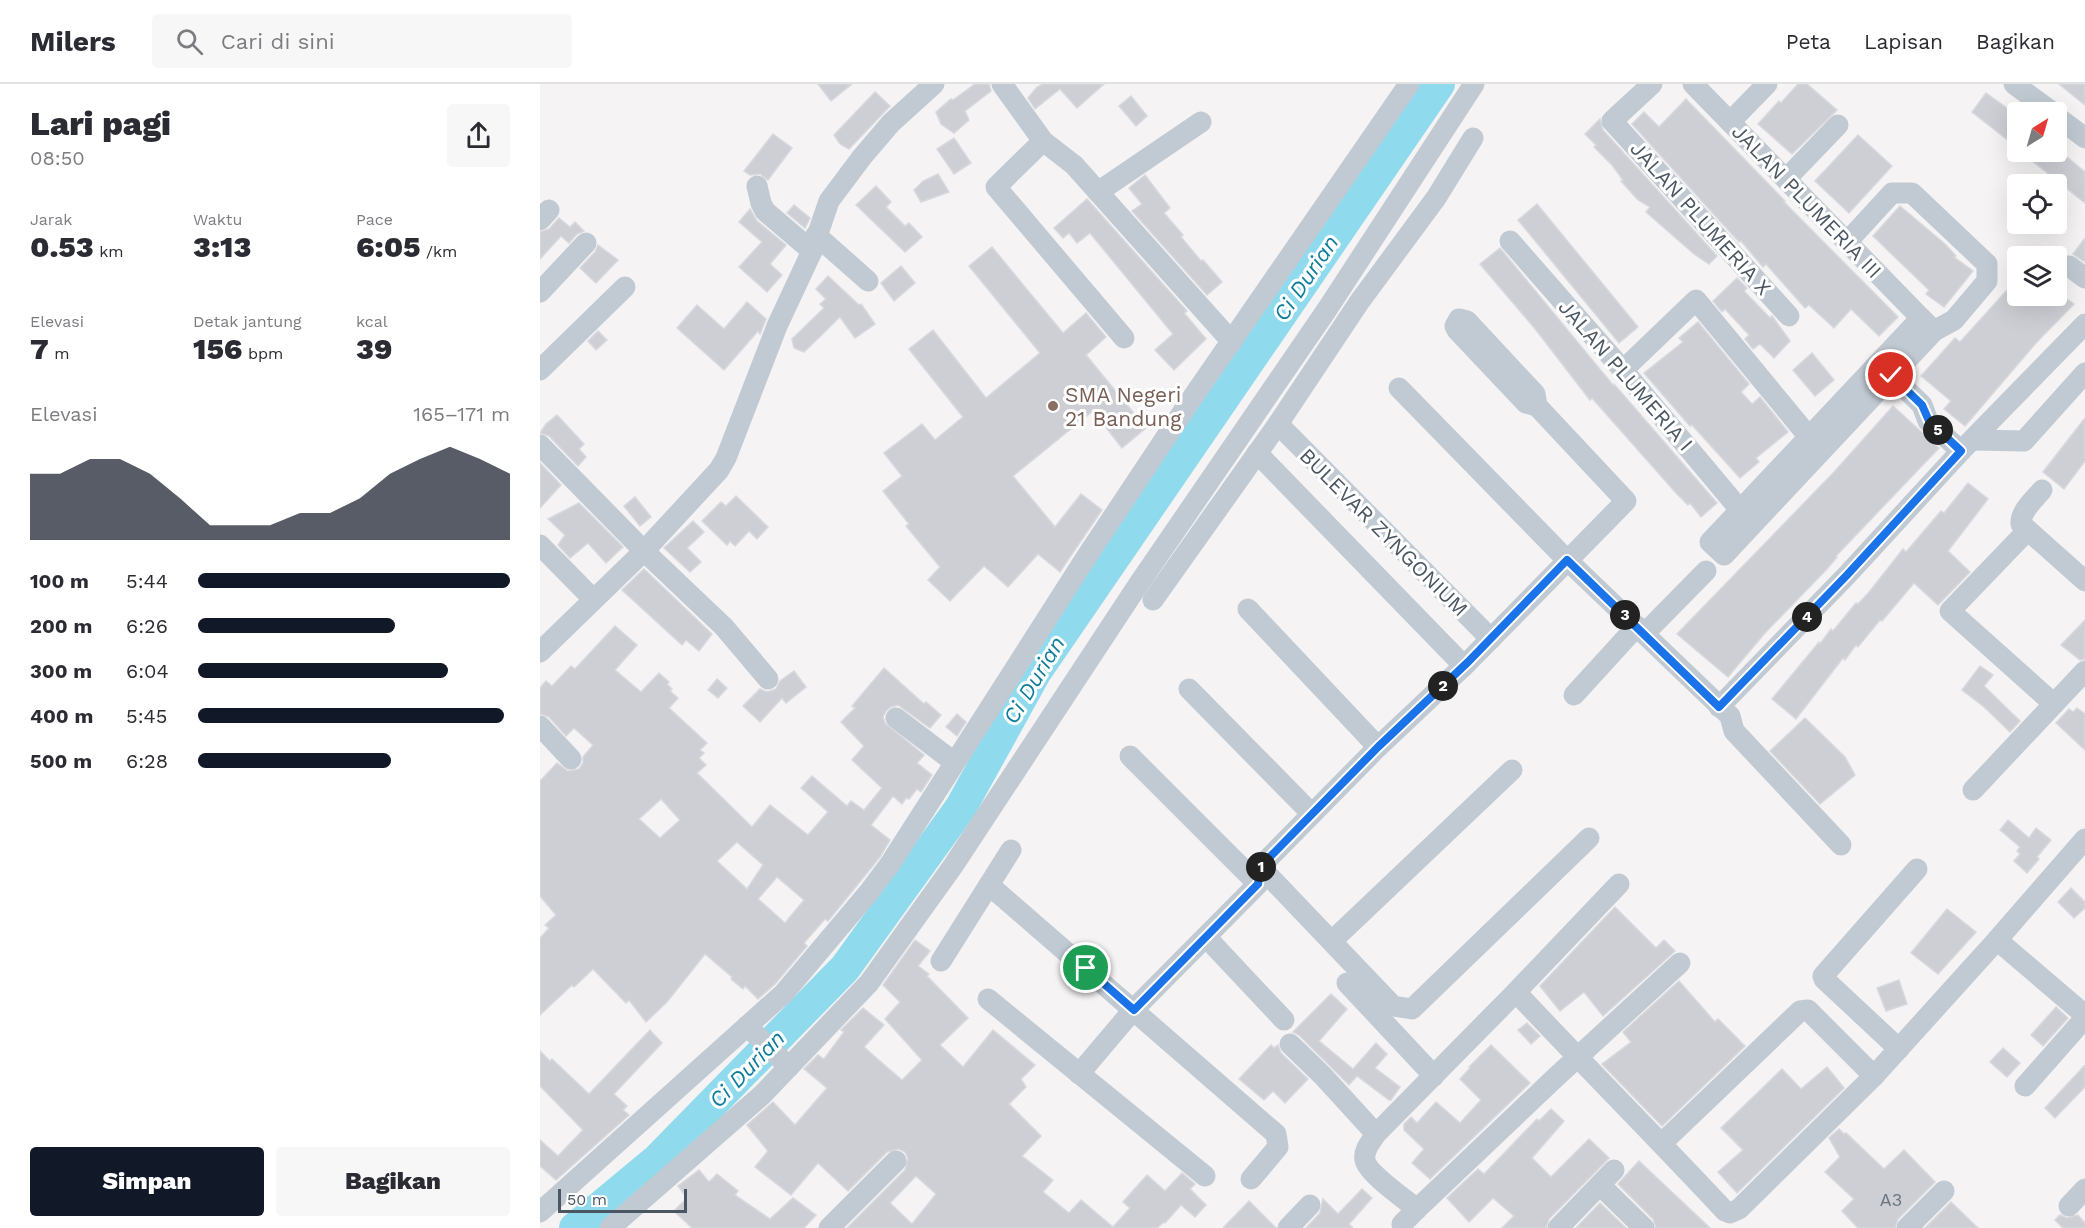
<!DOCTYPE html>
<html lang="id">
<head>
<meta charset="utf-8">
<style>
	body { margin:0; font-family:"Work Sans",sans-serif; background:#f7f7f7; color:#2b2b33; height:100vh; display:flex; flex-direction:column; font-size:22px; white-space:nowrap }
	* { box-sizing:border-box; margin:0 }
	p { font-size:20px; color:#7c7c81 }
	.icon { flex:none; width:33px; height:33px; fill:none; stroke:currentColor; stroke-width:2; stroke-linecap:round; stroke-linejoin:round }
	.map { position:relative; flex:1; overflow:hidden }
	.details { display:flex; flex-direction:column; background:#fff; width:540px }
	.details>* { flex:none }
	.needle { width:39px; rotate:37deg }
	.buttons { position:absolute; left:1467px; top:18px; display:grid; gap:12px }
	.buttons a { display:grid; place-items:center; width:60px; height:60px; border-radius:6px; background:#fff; box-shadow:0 6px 24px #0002; font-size:30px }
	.scale { position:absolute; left:18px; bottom:15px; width:129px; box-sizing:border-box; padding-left:6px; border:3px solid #4a5661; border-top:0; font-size:16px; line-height:21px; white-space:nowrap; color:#4a5661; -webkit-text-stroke:4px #fff; paint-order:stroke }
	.pin { position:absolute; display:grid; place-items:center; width:51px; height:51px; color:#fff; margin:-26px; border:3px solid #fff; border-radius:50%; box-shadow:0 2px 6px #0007 }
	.km { position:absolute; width:30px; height:30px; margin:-15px; border-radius:50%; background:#222; color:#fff; font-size:16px; line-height:30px; text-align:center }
	.round { display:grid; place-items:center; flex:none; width:63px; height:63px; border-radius:6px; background:#f7f7f7 }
	.overview { display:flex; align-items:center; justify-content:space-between; height:102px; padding:0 30px }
	h1 { font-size:33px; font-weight:800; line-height:45px }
	.stats { display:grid; grid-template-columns:repeat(3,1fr); gap:9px; height:102px; padding:6px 30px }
	.stats div { display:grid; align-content:center }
	.stats b { font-size:30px; font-weight:800 }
	.stats small { font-size:16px; font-weight:400 }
	.stats p { font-size:16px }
	.chart { height:168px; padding:12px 30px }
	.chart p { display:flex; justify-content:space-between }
	.chart svg { width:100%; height:108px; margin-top:6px; fill:#111827; opacity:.7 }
	.cta { display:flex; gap:12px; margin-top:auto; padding:12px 30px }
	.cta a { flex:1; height:69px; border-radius:6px; background:#111827; color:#fff; font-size:24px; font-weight:800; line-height:69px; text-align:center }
	.cta a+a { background:#f7f7f7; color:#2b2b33 }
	ul { padding:0 30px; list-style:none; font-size:20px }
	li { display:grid; grid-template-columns:96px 72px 1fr; align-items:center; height:45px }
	li i { height:15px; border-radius:8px; background:#111827 }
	header { display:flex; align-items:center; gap:36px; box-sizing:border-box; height:84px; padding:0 30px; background:#fff; border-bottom:2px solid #e1e1e2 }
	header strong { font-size:28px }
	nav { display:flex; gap:33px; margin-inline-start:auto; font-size:21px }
	.search { width:420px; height:54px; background:#f7f7f7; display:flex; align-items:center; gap:15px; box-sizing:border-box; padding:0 21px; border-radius:6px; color:#7c7c81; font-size:22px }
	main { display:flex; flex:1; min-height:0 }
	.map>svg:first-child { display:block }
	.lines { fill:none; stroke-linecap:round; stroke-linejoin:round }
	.river { stroke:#90daee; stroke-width:32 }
	.building { fill:#cdcfd5; stroke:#d7d9de; stroke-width:1.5; fill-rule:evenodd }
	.minor { stroke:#c1cad2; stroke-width:21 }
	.route-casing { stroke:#fff; stroke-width:12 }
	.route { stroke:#1a73e8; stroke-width:8 }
	.education-dot { fill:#8d6e63; stroke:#fff; stroke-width:2 }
	.labels { text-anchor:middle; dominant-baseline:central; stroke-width:6; stroke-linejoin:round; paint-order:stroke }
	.number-label { font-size:18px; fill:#6b747e }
	.street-label { font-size:21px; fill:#4a5661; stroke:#fff }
	.education-label { font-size:21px; fill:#785e54; stroke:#fff; text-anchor:start }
	.water-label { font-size:22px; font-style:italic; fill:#0c7c9b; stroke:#fff }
</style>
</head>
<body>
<header>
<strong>Milers</strong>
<div class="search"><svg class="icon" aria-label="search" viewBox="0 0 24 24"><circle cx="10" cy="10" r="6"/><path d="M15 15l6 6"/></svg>Cari di sini</div>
<nav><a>Peta</a><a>Lapisan</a><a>Bagikan</a></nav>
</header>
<main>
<section class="details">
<div class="overview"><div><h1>Lari pagi</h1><p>08:50</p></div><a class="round"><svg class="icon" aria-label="share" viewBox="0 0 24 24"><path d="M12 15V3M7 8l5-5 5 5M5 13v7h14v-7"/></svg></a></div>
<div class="stats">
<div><p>Jarak</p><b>0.53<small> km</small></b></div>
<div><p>Waktu</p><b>3:13</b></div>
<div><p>Pace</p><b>6:05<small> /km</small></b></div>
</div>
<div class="stats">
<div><p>Elevasi</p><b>7<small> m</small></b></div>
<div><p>Detak jantung</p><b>156<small> bpm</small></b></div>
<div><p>kcal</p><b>39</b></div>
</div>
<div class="chart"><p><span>Elevasi</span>165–171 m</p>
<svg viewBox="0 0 160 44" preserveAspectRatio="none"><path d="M0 44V17L10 17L20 11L30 11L40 17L50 27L60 38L70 38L80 38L90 33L100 33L110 27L120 17L130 11L140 6L150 11L160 17V44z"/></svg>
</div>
<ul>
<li><b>100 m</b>5:44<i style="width:100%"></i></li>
<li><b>200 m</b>6:26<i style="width:63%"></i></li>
<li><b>300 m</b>6:04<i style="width:80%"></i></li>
<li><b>400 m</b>5:45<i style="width:98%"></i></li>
<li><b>500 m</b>6:28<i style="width:62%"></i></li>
</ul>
<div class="cta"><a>Simpan</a><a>Bagikan</a></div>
</section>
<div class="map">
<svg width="1545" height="1144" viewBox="0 0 1545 1144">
	<rect width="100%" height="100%" fill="#f5f3f3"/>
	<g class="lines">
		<polyline class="river" points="35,1144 118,1075 305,884 421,723 495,589 899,0"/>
	</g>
	<g class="building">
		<polygon points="278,0 312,0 291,17"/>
		<polygon points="435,0 449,0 451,7 425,27 429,36 414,49 401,40 396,28 411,15 413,16"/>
		<polygon points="503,0 564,0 537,24 520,5 495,25 488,14 497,3"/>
		<polygon points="1258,0 1267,0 1297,26 1252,70 1218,40 1239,17 1241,19"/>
		<polygon points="1519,0 1545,0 1545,21"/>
		<polygon points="335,8 350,22 309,65 300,60 294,51"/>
		<polygon points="1446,9 1478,32 1478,64 1432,28"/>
		<polygon points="591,12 607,32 596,42 579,22"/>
		<polygon points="1146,15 1245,117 1244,118 1358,233 1339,252 1311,225 1294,244 1269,221 1265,224 1226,180 1223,183 1201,157 1199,158 1092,40 1104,28 1119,43"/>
		<polygon points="1060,35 1063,46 1177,172 1169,180 1154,170 1106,128 1110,123 1098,116 1081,97 1083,96 1072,81 1054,63 1056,61 1045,50"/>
		<polygon points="233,50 252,64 228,96 220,90 210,91 204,87"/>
		<polygon points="1318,51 1352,82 1309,129 1275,97"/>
		<polygon points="414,54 431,79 414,90 397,65"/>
		<polygon points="1481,68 1521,68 1545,88 1545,119"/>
		<polygon points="398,90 409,108 381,118 374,106 383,97"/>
		<polygon points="605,91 630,124 624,129 643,151 641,153 661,177 663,176 682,198 667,211 592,127 602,120 589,104"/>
		<polygon points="336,102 351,118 346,123 365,142 369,139 382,153 365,168 316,121"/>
		<polygon points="547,115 647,227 644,229 666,255 634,286 615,266 633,250 550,149 537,159 529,149 523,154 514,144"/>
		<polygon points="997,120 1098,243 1079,259 978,136"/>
		<polygon points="254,121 270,134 265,144 247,129"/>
		<polygon points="1360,122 1405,160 1416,172 1414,173 1433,187 1404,223 1386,210 1389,206 1333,152"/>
		<polygon points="210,125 217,137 246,161 230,180 242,191 227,208 199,183 222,158 199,138"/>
		<polygon points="19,134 30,143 35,138 44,147 37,150 29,159 21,152 0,175 0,148 9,145"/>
		<polygon points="1545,154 1545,178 1533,170"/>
		<polygon points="58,161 78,176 56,199 40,184 55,168"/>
		<polygon points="452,163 523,249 546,229 566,253 546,271 606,344 582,364 553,327 473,392 515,443 541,410 562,426 520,488 498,470 468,503 444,482 410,517 388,496 400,483 366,442 369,440 343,407 362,392 344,369 382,340 395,356 423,333 369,265 393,246 446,314 500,269 429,182"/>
		<polygon points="960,164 1073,301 1074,300 1177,419 1161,433 1150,419 1148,421 1136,409 1052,314 1050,316 996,246 940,180"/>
		<polygon points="361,182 375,199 354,217 341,199"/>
		<polygon points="288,192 319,221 321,220 335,240 315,254 300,233 264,268 254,264 252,255 284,224 280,220 286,215 276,205"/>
		<polygon points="1197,194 1207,204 1204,207 1230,234 1232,232 1250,257 1234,274 1220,260 1213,265 1205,255 1209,251 1185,225 1182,228 1173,217"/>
		<polygon points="1478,194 1478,212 1488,212 1497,220 1505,212 1523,212 1534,220 1496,259 1425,342 1404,325 1411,317 1381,292 1415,254 1420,258"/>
		<polygon points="207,218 226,235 220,250 218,247 184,286 137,244 157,221 184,245"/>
		<polygon points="1158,238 1209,300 1201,308 1212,320 1220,313 1248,348 1216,374 1219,378 1200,394 1152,341 1150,342 1104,289 1143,258 1139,254"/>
		<polygon points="58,247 67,256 56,266 48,257"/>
		<polygon points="1272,269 1294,296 1275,312 1253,286"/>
		<polygon points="1353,322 1399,364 1296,472 1297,473 1287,485 1225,549 1188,593 1137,550 1295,387"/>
		<polygon points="17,331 44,360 39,365 46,373 38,382 9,352 0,349 6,340"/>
		<polygon points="1545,334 1545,377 1524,405 1503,388"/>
		<polygon points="0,379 21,401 0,424"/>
		<polygon points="1428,399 1448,415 1408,467 1430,488 1398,521 1374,499 1342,537 1340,536 1318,563 1316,561 1305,576 1303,574 1256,635 1232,615 1279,558 1280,560 1291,545 1293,547 1316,519 1318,520 1330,507 1363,465 1366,468 1401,427 1404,429"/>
		<polygon points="196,412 228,443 217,455 209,447 195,462 190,457 187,461 162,437 181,418 186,422"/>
		<polygon points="95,413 111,433 100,442 84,422"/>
		<polygon points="39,419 83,463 66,479 48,459 30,474 18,461 25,451 8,435"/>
		<polygon points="153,437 164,448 147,464 161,478 150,488 124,464"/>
		<polygon points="104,485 172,550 159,567 146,556 142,561 82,506"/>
		<polygon points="1545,536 1545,575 1540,576 1521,561"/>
		<path d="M75 542 97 561 75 586 101 608 119 589 129 598 127 600 132 605 130 607 138 614 129 624 167 659 160 666 164 669 159 674 166 681 157 689 212 743 230 721 268 751 288 728 261 704 272 692 307 722 311 717 324 726 342 704 312 676 324 662 301 638 315 624 312 622 344 584 384 620 386 618 401 631 390 644 358 621 351 623 346 627 343 633 345 639 384 671 377 679 392 691 381 708 377 705 369 715 366 714 362 720 353 712 331 741 350 756 340 773 288 837 285 835 264 859 267 862 235 900 218 915 205 902 203 905 191 895 192 893 165 870 127 918 106 938 89 916 86 919 53 885 34 903 32 901 0 931V854L9 844 5 841 16 831 0 812V697L17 679 28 687 39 685 43 679V673L53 661 34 644 26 652 9 633 0 630V604L6 597 12 602 31 582 35 585ZM121 715 140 736 120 754 99 735ZM197 758 223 781 207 805 177 777ZM237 793 264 816 245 839 218 815Z"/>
		<polygon points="1440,582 1453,591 1444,602 1480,637 1470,648 1443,622 1422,606"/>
		<polygon points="254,587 266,603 246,619 242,614 220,638 203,622 220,605 227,608 236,605 240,597"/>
		<polygon points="177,595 187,604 178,614 168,606"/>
		<polygon points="1537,624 1545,630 1545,666 1516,639 1529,625 1533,628"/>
		<polygon points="417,630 426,638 417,652 406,643"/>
		<polygon points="1265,634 1305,673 1315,691 1280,720 1230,667"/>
		<polygon points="1468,736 1489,754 1496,744 1511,756 1497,773 1499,775 1487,789 1474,777 1480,770 1477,767 1480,763 1460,746"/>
		<polygon points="1531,804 1545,818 1545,824 1534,834 1518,818"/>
		<polygon points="1075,823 1116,864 1124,856 1135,867 1063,932 1044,908 1020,927 1000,902"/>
		<polygon points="1407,825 1436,848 1398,890 1371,869"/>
		<path d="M375 856 390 867 378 882 389 890 387 892 428 934 400 961 423 983 453 946 495 981 481 995 486 1003 469 1020 501 1052 482 1072 513 1096 503 1108 529 1129 541 1116 573 1143 590 1124 583 1118 607 1091 625 1107 642 1089 655 1100 650 1105 666 1121 655 1133 641 1121 625 1139 624 1138 617 1144H307L365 1086 368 1074 365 1068 359 1065 347 1068 308 1107 278 1079 251 1111 215 1083 228 1067 207 1041 233 1018 255 1041 287 1004 264 985 278 971 284 975 304 948 301 946 323 924 344 941 324 963 341 978 362 996 382 976 345 935 360 918 343 901ZM376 1092 396 1110 372 1140 350 1119Z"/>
		<polygon points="1359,896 1367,920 1346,927 1337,904"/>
		<polygon points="1139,897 1175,938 1178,935 1205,962 1122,1042 1062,980 1091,958 1083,948"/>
		<polygon points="791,910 807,925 779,957 813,985 836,959 847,970 835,984 860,1003 851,1016 849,1016 817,992 809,1001 759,951 753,948"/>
		<polygon points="1516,923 1528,934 1503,962 1491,951"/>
		<polygon points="987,939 1000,952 991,960 978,946"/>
		<polygon points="110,946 122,959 74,1010 87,1022 83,1026 89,1031 16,1096 0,1082 0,1056 18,1072 43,1046 0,1002 0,967 10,977 12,975 49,1010"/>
		<polygon points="731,961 734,964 738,961 741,969 768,995 745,1019 733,1007 724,1016 699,995"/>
		<polygon points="951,961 990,999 890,1095 872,1079 884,1065 864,1046 864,1040 871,1033 877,1039 896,1018 920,1039 941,1016 920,995 930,984 929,983"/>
		<polygon points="1463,964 1480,979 1467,993 1450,978"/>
		<polygon points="1545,981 1545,1003 1515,1034 1505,1024"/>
		<polygon points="1287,983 1304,1004 1197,1109 1178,1088 1203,1066 1181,1044 1242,985 1261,1005"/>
		<polygon points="1011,1025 1024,1037 992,1074 1011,1093 1049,1055 1069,1074 1009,1135 1006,1144 962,1144 974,1132 953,1114 929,1138 907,1114 938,1085 944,1090 997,1035 999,1037"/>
		<polygon points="1299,1045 1304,1050 1306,1049 1344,1085 1364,1066 1395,1098 1358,1135 1355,1144 1318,1144 1302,1127 1314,1115 1285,1088 1300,1073 1289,1054"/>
		<polygon points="1099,1077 1170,1144 1116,1144 1113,1135 1078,1100"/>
		<polygon points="159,1086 169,1098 177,1090 198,1107 195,1111 230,1135 253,1114 276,1131 264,1144 152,1144 134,1127 147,1114 138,1102"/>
		<polygon points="822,1105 832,1114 809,1140 813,1144 766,1144 780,1129 783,1115 798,1130"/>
		<polygon points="709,1117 736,1144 683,1144"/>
		<polygon points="1411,1118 1438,1144 1385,1144"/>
		<polygon points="1060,1119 1086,1144 1036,1144"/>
		<polygon points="1520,1131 1527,1134 1538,1131 1545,1139 1545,1144 1523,1144 1515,1136"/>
	</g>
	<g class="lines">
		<g class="minor">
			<polyline points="462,0 503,57 534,81 692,258"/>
			<polyline points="1112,0 1072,37 1249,232"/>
			<polyline points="1153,0 1381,234"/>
			<polyline points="1474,0 1512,28"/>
			<polyline points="1516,32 1545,54"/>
			<polyline points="1190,38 1227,0"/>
			<polyline points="503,57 456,103 584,254"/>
			<polyline points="1246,95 1298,41"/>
			<polyline points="217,102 221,119 225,127 272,167"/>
			<polyline points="558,108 661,38"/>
			<polyline points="0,136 9,126"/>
			<polyline points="276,151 328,197"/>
			<polyline points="970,157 1083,286 1201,427"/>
			<polyline points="1307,158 1352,109 1372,109 1447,180 1447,197 1414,236 1394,247 1184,471 1170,458 1381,234 1394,247"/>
			<polyline points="1529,182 1545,194"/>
			<polyline points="0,208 46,159"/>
			<polyline points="1343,283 1382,321 1388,337 1421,367 1545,240"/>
			<polyline points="0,286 85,203"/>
			<polyline points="1083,286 1156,216 1269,353"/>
			<polyline points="859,304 1027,476 1190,632 1194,647 1301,761"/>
			<polyline points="738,340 951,555"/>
			<polyline points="1433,356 1484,357 1545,289"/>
			<polyline points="0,361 104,467 184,543 228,595"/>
			<polyline points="717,369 924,582"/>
			<path d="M1502 406C1494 416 1480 427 1481 440L1545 497"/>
			<polyline points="1487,447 1410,527 1514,620"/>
			<polyline points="0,461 53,515"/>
			<polyline points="613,516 738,340 820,217 896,114 933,54"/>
			<polyline points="708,525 838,663"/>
			<polyline points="1105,549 1166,487"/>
			<polyline points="0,568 104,467 179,386 186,374 237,242 272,167 289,117 322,73 351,39 394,0"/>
			<polyline points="649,605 772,730"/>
			<polyline points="1034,611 1097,542"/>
			<polyline points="1179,623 1307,491 1421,367"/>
			<polyline points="356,634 414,678"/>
			<polyline points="0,642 31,675"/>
			<polyline points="590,672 710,792 728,791 853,922 872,925 1049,754"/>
			<polyline points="1433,706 1545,587"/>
			<polyline points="449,801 736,1050 738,1063 711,1095"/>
			<polyline points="666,853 744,936"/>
			<polyline points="1457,856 1545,755"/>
			<polyline points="792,857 972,686"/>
			<polyline points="401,877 471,766"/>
			<path d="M1140 879 1016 993 877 1125C865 1115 827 1089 825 1076 823 1066 831 1058 836 1050L976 908C1045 982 1116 1053 1185 1127L1190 1129 1199 1125 1334 992 1457 856 1545 931"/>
			<polyline points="807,899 894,992"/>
			<polyline points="976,908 1079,800"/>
			<polyline points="448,915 665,1092"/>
			<polyline points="207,942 249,983"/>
			<polyline points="750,960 783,992 836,1050"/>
			<polyline points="1359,965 1284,895 1283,892 1377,785"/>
			<polyline points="539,990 594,925 718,800 721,782 838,663 928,578 1086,417 997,322 986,319 917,246 915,242 919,235 927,237 995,310 997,322"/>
			<polyline points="1485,1002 1545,934"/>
			<polyline points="1122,1059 1260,927 1268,926 1334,992"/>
			<polyline points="1060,1101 1104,1144"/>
			<polyline points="1529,1122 1545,1105"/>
			<polyline points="0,1128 244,909 329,808 350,780 547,472 650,317 869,0"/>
			<polyline points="862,1140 877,1125"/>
			<polyline points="70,1144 222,1011 329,899 413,782 598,501 788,224 934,0"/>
			<polyline points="289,1144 356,1077"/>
			<polyline points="748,1144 770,1121"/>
			<polyline points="1018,1144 1074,1086"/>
			<polyline points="1367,1144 1404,1107"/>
		</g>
	</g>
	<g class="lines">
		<g class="route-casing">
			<polyline id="route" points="546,884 594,926 718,800 721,782 838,663 928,578 1027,476 1179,623 1307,491 1421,367 1389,337 1382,321 1351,291"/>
		</g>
		<use href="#route" class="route"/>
	</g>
	<circle class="education-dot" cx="513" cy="322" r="6"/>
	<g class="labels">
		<g class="number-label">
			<text x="1351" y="1115">A3</text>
		</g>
		<g class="street-label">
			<text transform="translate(1267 117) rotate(46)">JALAN PLUMERIA III</text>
			<text transform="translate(1161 134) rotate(48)">JALAN PLUMERIA X</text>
			<text transform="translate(1086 291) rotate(49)">JALAN PLUMERIA I</text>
			<text transform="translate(844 448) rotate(45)">BULEVAR ZYNGONIUM</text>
		</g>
		<g class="education-label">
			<text x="525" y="310">SMA Negeri<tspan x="525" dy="24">21 Bandung</tspan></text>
		</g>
		<g class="water-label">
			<text transform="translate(766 194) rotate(-56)">Ci Durian</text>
			<text transform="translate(494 596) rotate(-59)">Ci Durian</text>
			<text transform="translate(207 985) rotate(-46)">Ci Durian</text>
		</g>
	</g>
</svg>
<div class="buttons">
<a><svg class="needle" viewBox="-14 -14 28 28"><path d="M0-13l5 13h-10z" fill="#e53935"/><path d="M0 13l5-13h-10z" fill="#7c7c81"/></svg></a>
<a><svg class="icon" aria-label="locate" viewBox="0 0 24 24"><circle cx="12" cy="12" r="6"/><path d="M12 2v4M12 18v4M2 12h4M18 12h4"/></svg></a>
<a><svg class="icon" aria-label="layers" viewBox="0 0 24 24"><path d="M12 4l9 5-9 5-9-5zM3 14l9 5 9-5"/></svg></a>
</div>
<div class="scale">50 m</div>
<div class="pin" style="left:546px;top:884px;background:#1e9e55"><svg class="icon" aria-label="arrive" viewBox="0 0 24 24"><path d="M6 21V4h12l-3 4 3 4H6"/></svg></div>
<div class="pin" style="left:1351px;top:291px;background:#d93025"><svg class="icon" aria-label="check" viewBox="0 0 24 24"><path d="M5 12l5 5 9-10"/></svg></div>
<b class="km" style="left:721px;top:783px">1</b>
<b class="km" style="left:903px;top:602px">2</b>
<b class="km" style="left:1085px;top:531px">3</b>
<b class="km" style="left:1267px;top:533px">4</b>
<b class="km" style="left:1398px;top:346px">5</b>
</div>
</main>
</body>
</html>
